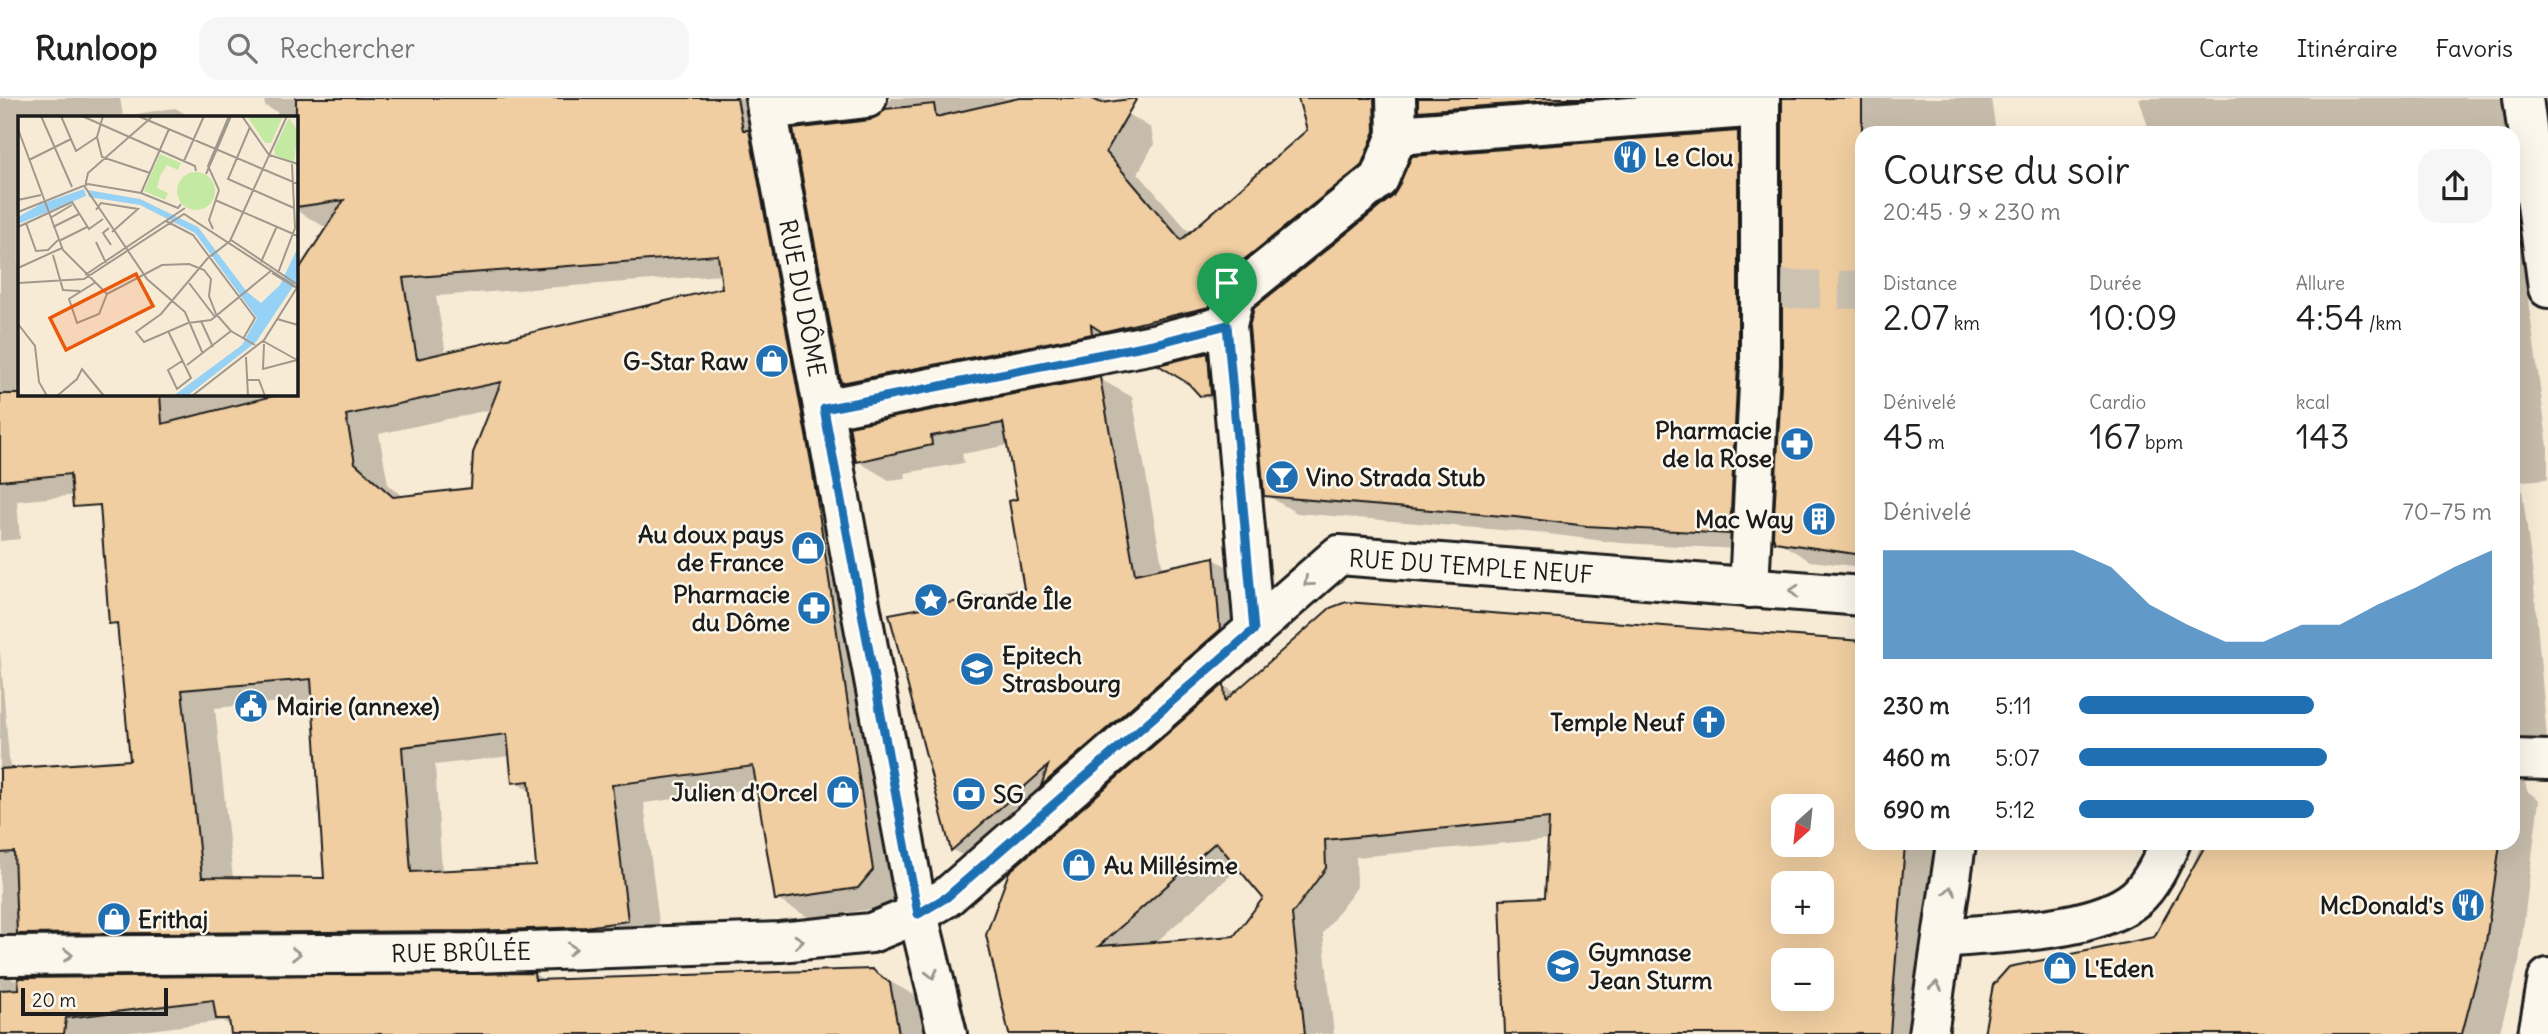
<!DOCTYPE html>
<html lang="fr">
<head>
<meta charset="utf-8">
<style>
	body { margin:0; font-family:Delius,sans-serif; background:#f6f6f6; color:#222; height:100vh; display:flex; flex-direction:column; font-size:26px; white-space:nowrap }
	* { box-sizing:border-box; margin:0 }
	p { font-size:23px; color:#767676 }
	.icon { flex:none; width:38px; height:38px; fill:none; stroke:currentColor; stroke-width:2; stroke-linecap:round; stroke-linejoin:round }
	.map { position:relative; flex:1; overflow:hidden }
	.side { position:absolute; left:1855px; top:28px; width:665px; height:724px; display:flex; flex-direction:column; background:#fff; border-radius:21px; box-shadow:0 7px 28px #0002 }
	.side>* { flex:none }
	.needle { width:46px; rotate:207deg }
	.tools { position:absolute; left:1771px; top:696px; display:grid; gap:14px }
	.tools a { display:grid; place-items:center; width:63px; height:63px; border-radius:14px; background:#fff; box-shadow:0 7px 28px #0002; font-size:35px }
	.scale { position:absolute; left:21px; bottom:18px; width:147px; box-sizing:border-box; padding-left:7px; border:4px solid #1c1c1c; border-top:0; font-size:19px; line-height:24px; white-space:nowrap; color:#1c1c1c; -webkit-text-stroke:5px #fbf7ec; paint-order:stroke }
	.pin { position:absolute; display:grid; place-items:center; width:60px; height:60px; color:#fff; margin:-72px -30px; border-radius:50% 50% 50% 0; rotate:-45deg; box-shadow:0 0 7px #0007 }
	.pin .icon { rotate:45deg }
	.round { display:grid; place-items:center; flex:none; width:74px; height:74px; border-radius:21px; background:#f6f6f6 }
	.headline { display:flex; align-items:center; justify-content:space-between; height:119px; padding:0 28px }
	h1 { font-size:38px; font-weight:600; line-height:52px }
	.stats { display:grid; grid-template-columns:repeat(3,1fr); gap:10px; height:119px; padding:7px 28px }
	.stats div { display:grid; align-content:center }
	.stats b { font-size:35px; font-weight:600 }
	.stats small { font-size:19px; font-weight:400 }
	.stats p { font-size:19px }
	.chart { height:196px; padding:14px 28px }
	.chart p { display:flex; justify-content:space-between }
	.chart svg { width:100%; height:126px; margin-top:7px; fill:#1f6fb2; opacity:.7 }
	ul { padding:0 28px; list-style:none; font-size:23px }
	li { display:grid; grid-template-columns:112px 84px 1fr; align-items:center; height:52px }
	li i { height:18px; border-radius:9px; background:#1f6fb2 }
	header { display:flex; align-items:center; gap:42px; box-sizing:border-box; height:98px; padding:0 35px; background:#fff; border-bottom:2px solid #e0e0e0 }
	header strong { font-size:33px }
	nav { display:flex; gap:38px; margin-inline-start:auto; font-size:24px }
	.search { width:490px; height:63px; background:#f6f6f6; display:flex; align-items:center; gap:18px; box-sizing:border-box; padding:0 24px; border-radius:21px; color:#767676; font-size:26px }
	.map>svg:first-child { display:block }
	.shadow { fill:#0003; fill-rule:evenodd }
	.building { fill:#f0cea1; stroke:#1c1c1c; stroke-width:2; fill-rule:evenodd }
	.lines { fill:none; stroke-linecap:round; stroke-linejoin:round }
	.minor-tunnel { stroke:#ccc2b1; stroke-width:38; stroke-dasharray:38 19; stroke-linecap:butt }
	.minor-casing { stroke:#1c1c1c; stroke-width:44 }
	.minor { stroke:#fbf7ec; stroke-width:38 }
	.oneway { stroke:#97948e }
	.route-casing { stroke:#fff; stroke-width:14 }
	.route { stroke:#1f6fb2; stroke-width:9 }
	.labels { text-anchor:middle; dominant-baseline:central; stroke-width:5; stroke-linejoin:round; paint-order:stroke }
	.poi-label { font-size:24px; font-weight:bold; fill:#1c1c1c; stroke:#fbf7ec; text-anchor:start }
	.street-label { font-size:24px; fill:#1c1c1c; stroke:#fbf7ec }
	.inset-road { fill:none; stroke:#a0988c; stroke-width:2 }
	.view { fill:#e8590c; fill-opacity:0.15; stroke:#e8590c; stroke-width:3.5 }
	.inset-edge { fill:none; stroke:#1c1c1c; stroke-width:3.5 }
</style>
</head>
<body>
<header>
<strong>Runloop</strong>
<div class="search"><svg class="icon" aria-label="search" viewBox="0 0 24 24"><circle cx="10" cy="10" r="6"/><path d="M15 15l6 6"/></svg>Rechercher</div>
<nav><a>Carte</a><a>Itinéraire</a><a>Favoris</a></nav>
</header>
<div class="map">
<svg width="2548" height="936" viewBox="0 0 2548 936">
	<rect width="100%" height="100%" fill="#f8ebd6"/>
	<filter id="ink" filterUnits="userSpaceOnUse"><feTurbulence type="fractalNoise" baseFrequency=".0143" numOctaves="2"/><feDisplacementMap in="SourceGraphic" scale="14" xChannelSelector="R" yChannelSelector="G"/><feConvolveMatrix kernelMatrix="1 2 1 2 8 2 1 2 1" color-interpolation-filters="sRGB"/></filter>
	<g filter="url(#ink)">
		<g class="shadow">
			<polygon points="0,0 120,0 123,18 175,10 191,19 19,19 19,296 86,296 108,394 17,403 20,441 0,443"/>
			<path d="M264 0H788L784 2 906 792 892 808 810 820 776 801 758 690 644 705 661 841 14 867 12 882 534 876 546 883 871 873 914 897 925 912 929 936H233L232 928 222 923 117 936H0V551L10 672 132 664 119 529 111 524 139 417 122 296H296V179L330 127 323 128 296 112V19H278L277 14 265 8ZM722 177 724 191 446 256 436 198ZM493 311 473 392 403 399 388 386 379 336ZM314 601 326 782 233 781 215 610ZM511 658 514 684 532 694 538 769 442 774 435 667Z"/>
			<polygon points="890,0 1101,0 1151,30 1154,46 1138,75 1191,136 1309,32 1300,0 1417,1 1409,9 1408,53 1253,200 876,303 842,284 871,23 881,19 888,10"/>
			<polygon points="1782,0 1775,7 1453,32 1420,12 1418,1"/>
			<polygon points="1784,0 1991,0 1996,35 1862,35 1862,469 1810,463 1777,443 1784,267"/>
			<polygon points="2139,0 2501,0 2506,35 2150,35"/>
			<polygon points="1738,34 1769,52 1760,452 1620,445 1548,436 1297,415 1266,397"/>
			<polygon points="2513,90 2548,349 2548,381 2521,383 2533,478 2548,652 2524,680 2527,693 2539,702 2519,864 2499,936 1986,936 2155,840 2187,783 2201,746 2513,746"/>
			<polygon points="1207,257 1217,262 1221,302 1212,303 1202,296"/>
			<polygon points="1100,281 1132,299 1163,472 1214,461 1246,480 1251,550 984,770 953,752 891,517 1026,493 1019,403 1009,347 962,356 964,365 905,375 906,380 889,382 857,363"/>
			<path d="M1862 545V746H1938L1922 936H1507L1546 801 1550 741 1356 759 1357 789 1323 835 1334 936H1011V775L1224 588 1236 595ZM1783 709H1822V747H1783ZM1240 769 1265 800 1235 840 1154 846ZM1783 786H1822V824H1783ZM1783 863H1822V901H1783Z"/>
		</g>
		<g class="building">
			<path d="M296 0H737L743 32H749L812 369 873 772 858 790 775 802 753 668 612 687 628 823 585 829 473 833 17 836 14 754 0 755V671L130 662 117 525 109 526 100 407 73 409 70 376 0 383V296H160L162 326 281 296H296V176L344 102 296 109ZM718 157 722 190 417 261 403 180ZM501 284 473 355 471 390 393 399 355 365 346 317ZM311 581 324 780 202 779 182 592ZM507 636 512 685 529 683 536 768 411 774 402 649Z"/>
			<polygon points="1019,0 1091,0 1101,5 1137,0 1106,54 1181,142 1307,32 1298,0 1374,0 1375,33 1361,68 1220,181 1213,193 1209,209 1102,234 1091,227 1092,236 841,285 793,31 870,22 885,11 934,6 936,19"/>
			<polygon points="1418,0 1592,0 1418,13"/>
			<polygon points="1782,0 1862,0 1862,457 1775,444 1773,438 1782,268"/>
			<polygon points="1738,33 1738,266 1730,436 1587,428 1515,419 1264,398 1249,229 1254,210 1393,98 1412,58"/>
			<polygon points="1208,255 1211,297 1200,298 1189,286 1158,267"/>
			<polygon points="1100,279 1135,476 1214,459 1220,532 1041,688 1048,668 951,753 889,516 1024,491 1009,403 1017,401 1003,325 931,338 932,347 856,364 849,328"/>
			<path d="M1346 504 1862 543V746H1905L1890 936H1505L1500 801 1545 799 1549 720 1325 742 1326 770 1292 816 1305 936H1009L986 837 1009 774 1224 586 1225 603 1330 510ZM1783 709H1822V747H1783ZM1216 744 1263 800 1234 838 1099 848ZM1783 786H1822V824H1783ZM1783 863H1822V901H1783Z"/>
			<polygon points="2206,746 2500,746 2486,844 2462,936 1984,936 1993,887 2009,869 2154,839"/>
			<polygon points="872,871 890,885 899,936 231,936 229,921 216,921 213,902 66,920 64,936 0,936 0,892 19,891 18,880 534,875 535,882"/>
		</g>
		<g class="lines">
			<polyline class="minor-tunnel" points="1782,191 1862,192"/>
			<g class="minor-casing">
				<g id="minor">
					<polyline points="765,0 918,816 947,936"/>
					<polyline points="2523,0 2548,190"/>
					<polyline points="767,12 867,0"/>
					<polyline points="1397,37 1760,9"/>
					<polyline points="824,311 1158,245 1227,227"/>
					<polyline points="1749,490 1760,267 1760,0"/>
					<polyline points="1254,532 1227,227 1234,198 1379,81 1397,37 1396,0"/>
					<polyline points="2513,661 2548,662"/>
					<path d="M1944 840C1998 834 2094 835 2136 800 2151 787 2162 763 2170 746"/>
					<polyline points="0,858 473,855 780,844 871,835 918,816 947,799 1339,457 1862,498"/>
					<polyline points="1928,936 1956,746"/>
					<polyline points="2538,936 2548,880"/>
				</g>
			</g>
			<use href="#minor" class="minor"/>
		</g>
		<defs><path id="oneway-chevron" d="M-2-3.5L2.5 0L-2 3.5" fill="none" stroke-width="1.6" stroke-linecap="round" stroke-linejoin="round" transform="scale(1.75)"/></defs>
		<g class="oneway">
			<use href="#oneway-chevron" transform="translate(1308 484) rotate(139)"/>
			<use href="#oneway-chevron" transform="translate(1794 493) rotate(-176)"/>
			<use href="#oneway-chevron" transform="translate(1950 793) rotate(-83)"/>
			<use href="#oneway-chevron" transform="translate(799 843) rotate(-5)"/>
			<use href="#oneway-chevron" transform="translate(572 851) rotate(-2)"/>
			<use href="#oneway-chevron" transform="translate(296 856)"/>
			<use href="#oneway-chevron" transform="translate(68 857)"/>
			<use href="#oneway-chevron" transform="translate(932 876) rotate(76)"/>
			<use href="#oneway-chevron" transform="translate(1936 888) rotate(-81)"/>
		</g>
	</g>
	<g class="lines" filter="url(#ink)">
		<g class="route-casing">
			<polygon id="route" points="1227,227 1254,532 947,799 918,816 824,311 1158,245"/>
		</g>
		<use href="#route" class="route"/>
	</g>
	<defs>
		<g id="restaurant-disc" transform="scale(1.75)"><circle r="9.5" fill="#1f6fb2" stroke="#fbf7ec"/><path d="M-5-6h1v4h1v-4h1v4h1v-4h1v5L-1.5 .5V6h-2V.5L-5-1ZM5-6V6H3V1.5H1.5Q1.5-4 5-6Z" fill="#fff"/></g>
		<g id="shop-disc" transform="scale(1.75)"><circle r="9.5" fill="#1f6fb2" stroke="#fbf7ec"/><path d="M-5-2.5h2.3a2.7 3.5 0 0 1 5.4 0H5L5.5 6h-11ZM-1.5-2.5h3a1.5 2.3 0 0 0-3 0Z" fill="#fff"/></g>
		<g id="pharmacy-disc" transform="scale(1.75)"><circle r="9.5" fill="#1f6fb2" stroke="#fbf7ec"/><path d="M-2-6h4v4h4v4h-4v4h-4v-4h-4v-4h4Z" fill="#fff"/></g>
		<g id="bar-disc" transform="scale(1.75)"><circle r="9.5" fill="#1f6fb2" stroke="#fbf7ec"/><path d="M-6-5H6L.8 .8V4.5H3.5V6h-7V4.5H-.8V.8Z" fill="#fff"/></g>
		<g id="building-disc" transform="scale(1.75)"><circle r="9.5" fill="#1f6fb2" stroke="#fbf7ec"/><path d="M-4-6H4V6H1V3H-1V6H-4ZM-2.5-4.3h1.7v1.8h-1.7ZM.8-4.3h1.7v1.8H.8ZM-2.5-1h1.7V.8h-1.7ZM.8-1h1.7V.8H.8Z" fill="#fff"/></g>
		<g id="sight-disc" transform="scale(1.75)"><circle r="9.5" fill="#1f6fb2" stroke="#fbf7ec"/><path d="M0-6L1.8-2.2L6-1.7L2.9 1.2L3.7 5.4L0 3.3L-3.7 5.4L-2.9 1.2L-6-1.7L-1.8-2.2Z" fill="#fff"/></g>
		<g id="university-disc" transform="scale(1.75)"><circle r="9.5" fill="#1f6fb2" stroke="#fbf7ec"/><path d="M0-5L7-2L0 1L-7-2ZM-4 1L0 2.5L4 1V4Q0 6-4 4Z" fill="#fff"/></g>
		<g id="civic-disc" transform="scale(1.75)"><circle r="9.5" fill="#1f6fb2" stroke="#fbf7ec"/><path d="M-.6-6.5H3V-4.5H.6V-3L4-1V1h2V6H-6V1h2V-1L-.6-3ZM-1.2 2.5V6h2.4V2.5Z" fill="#fff"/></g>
		<g id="church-disc" transform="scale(1.75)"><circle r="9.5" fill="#1f6fb2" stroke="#fbf7ec"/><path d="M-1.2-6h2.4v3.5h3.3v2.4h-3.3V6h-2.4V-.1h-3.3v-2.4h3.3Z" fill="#fff"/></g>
		<g id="bank-disc" transform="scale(1.75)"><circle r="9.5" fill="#1f6fb2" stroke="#fbf7ec"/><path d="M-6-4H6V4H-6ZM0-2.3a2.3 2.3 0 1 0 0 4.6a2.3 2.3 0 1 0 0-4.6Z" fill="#fff"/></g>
		<g id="school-disc" transform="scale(1.75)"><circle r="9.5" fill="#1f6fb2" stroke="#fbf7ec"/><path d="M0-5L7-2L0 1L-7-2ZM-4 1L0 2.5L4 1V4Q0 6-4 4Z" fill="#fff"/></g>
	</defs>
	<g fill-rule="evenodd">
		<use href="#restaurant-disc" x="1630" y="59"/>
		<use href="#shop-disc" x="772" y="263"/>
		<use href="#pharmacy-disc" x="1797" y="346"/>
		<use href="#bar-disc" x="1282" y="379"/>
		<use href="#building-disc" x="1819" y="421"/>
		<use href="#shop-disc" x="808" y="450"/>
		<use href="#sight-disc" x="931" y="502"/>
		<use href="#pharmacy-disc" x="814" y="510"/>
		<use href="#university-disc" x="977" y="571"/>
		<use href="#civic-disc" x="251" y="608"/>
		<use href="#church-disc" x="1709" y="624"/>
		<use href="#shop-disc" x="843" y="694"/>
		<use href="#bank-disc" x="969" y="696"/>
		<use href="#shop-disc" x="1079" y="767"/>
		<use href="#restaurant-disc" x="2468" y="807"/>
		<use href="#shop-disc" x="114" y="821"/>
		<use href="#school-disc" x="1563" y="868"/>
		<use href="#shop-disc" x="2060" y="870"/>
	</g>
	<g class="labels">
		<g class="poi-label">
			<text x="1654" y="59">Le Clou</text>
			<text x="748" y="263" text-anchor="end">G-Star Raw</text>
			<text x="1772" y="332" text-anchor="end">Pharmacie<tspan x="1772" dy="28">de la Rose</tspan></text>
			<text x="1306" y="379">Vino Strada Stub</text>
			<text x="1794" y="421" text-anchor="end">Mac Way</text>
			<text x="784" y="436" text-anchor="end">Au doux pays<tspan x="784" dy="28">de France</tspan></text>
			<text x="790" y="496" text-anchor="end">Pharmacie<tspan x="790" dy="28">du Dôme</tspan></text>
			<text x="956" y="502">Grande Île</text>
			<text x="1002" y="557">Epitech<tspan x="1002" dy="28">Strasbourg</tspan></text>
			<text x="276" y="608">Mairie (annexe)</text>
			<text x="1684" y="624" text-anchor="end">Temple Neuf</text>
			<text x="818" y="694" text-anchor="end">Julien d'Orcel</text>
			<text x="993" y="696">SG</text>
			<text x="1104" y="767">Au Millésime</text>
			<text x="2444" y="807" text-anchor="end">McDonald's</text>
			<text x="138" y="821">Erithaj</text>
			<text x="1588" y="854">Gymnase<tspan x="1588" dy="28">Jean Sturm</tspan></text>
			<text x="2084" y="870">L'Eden</text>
		</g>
		<g class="street-label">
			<text transform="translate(803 200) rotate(79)">RUE DU DÔME</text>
			<text transform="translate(1471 468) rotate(4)">RUE DU TEMPLE NEUF</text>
			<text transform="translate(461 854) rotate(-1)">RUE BRÛLÉE</text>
		</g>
	</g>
	<g transform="translate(18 18)">
		<rect width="280" height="280" fill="#f8ebd6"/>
		<path d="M229 0H265L253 27H247ZM271 2 280 15 276 46 257 39 256 33ZM142 38 163 47 160 54 149 49 142 60 139 72 150 77 147 84 126 75ZM159 75a19 19 0 1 1 38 0a19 19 0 1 1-38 0Z" fill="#c3e9a3"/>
		<path d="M66 73 68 80 0 108V101L23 88ZM69 74 122 83 180 111 229 176 243 187 262 169 280 131V163L238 226 169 280H155L224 229 239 202 177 117 122 89 71 81Z" fill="#96d1f6"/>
		<path class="inset-road" d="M23 0 54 71M43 0 58 35 79 21M64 0 177 50 178 55M85 0 79 21 84 41 132 57M120 0 280 68M135 0 70 57 67 71 129 163 167 196 185 238M224 0 251 39 280 48M232 11 210 63 276 92M0 13 45 134 89 178M199 33 213 0M11 44 53 23M166 45 186 0M188 58 199 33M123 77 151 13M0 84 23 79M197 84 280 120M78 94 83 87 120 93 94 116M0 96 70 68 123 77 160 92 163 88M32 102 54 89M148 105 175 119 237 202 225 223M8 107 18 135 30 134 40 124M0 111 54 86 71 113 85 103M35 111 61 98M91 112 85 117 93 129M195 113 191 104 201 74 190 50 211 0M213 124 280 169M41 125 69 111M78 126 88 147M35 139 45 174 62 175M243 146 259 110M0 152 44 132M254 154 193 204 170 207 126 226 118 216 143 198 189 143 212 125 269 0M254 157 280 173M260 157 277 112 274 48M67 159 167 92M78 166 51 183 59 207 81 198 89 178M0 167 66 163 166 98 280 172M171 167 197 201M89 178 144 149 171 148 186 154 193 163 191 180 198 198 213 215 237 229M259 203 280 209M183 205 195 231M0 208 17 230 21 266 29 280M150 215 173 262 159 273 150 254 164 245M245 225 279 244M246 228 245 253 279 244M228 241 230 280M169 249 213 215M229 264H241L247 280M39 280 59 263 64 253 86 280M174 280 246 224 280 170"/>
		<path class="view" d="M118 158 135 190 48 234 32 202Z"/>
		<rect width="280" height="280" class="inset-edge"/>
	</g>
</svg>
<div class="tools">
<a><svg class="needle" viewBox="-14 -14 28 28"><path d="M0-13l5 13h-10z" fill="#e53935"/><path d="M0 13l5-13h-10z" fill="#767676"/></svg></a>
<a>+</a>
<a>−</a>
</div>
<div class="scale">20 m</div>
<div class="pin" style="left:1227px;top:227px;background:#1e9e55"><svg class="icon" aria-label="arrive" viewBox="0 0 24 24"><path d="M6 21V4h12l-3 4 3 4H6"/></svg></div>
<section class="side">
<div class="headline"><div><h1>Course du soir</h1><p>20:45 · 9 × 230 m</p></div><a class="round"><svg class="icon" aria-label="share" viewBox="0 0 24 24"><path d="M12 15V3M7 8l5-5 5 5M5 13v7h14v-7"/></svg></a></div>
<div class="stats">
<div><p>Distance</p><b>2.07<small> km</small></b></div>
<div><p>Durée</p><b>10:09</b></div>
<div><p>Allure</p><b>4:54<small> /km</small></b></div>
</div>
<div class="stats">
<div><p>Dénivelé</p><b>45<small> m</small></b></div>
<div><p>Cardio</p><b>167<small> bpm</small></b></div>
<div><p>kcal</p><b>143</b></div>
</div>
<div class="chart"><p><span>Dénivelé</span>70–75 m</p>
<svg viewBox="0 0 160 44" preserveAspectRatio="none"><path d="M0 44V6L10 6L20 6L30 6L40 6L50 6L60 12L70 25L80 32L90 38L100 38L110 32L120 32L130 25L140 19L150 12L160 6V44z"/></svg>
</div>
<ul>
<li><b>230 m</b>5:11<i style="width:57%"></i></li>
<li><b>460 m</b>5:07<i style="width:60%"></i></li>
<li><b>690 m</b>5:12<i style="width:57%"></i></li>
</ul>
</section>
</div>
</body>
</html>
